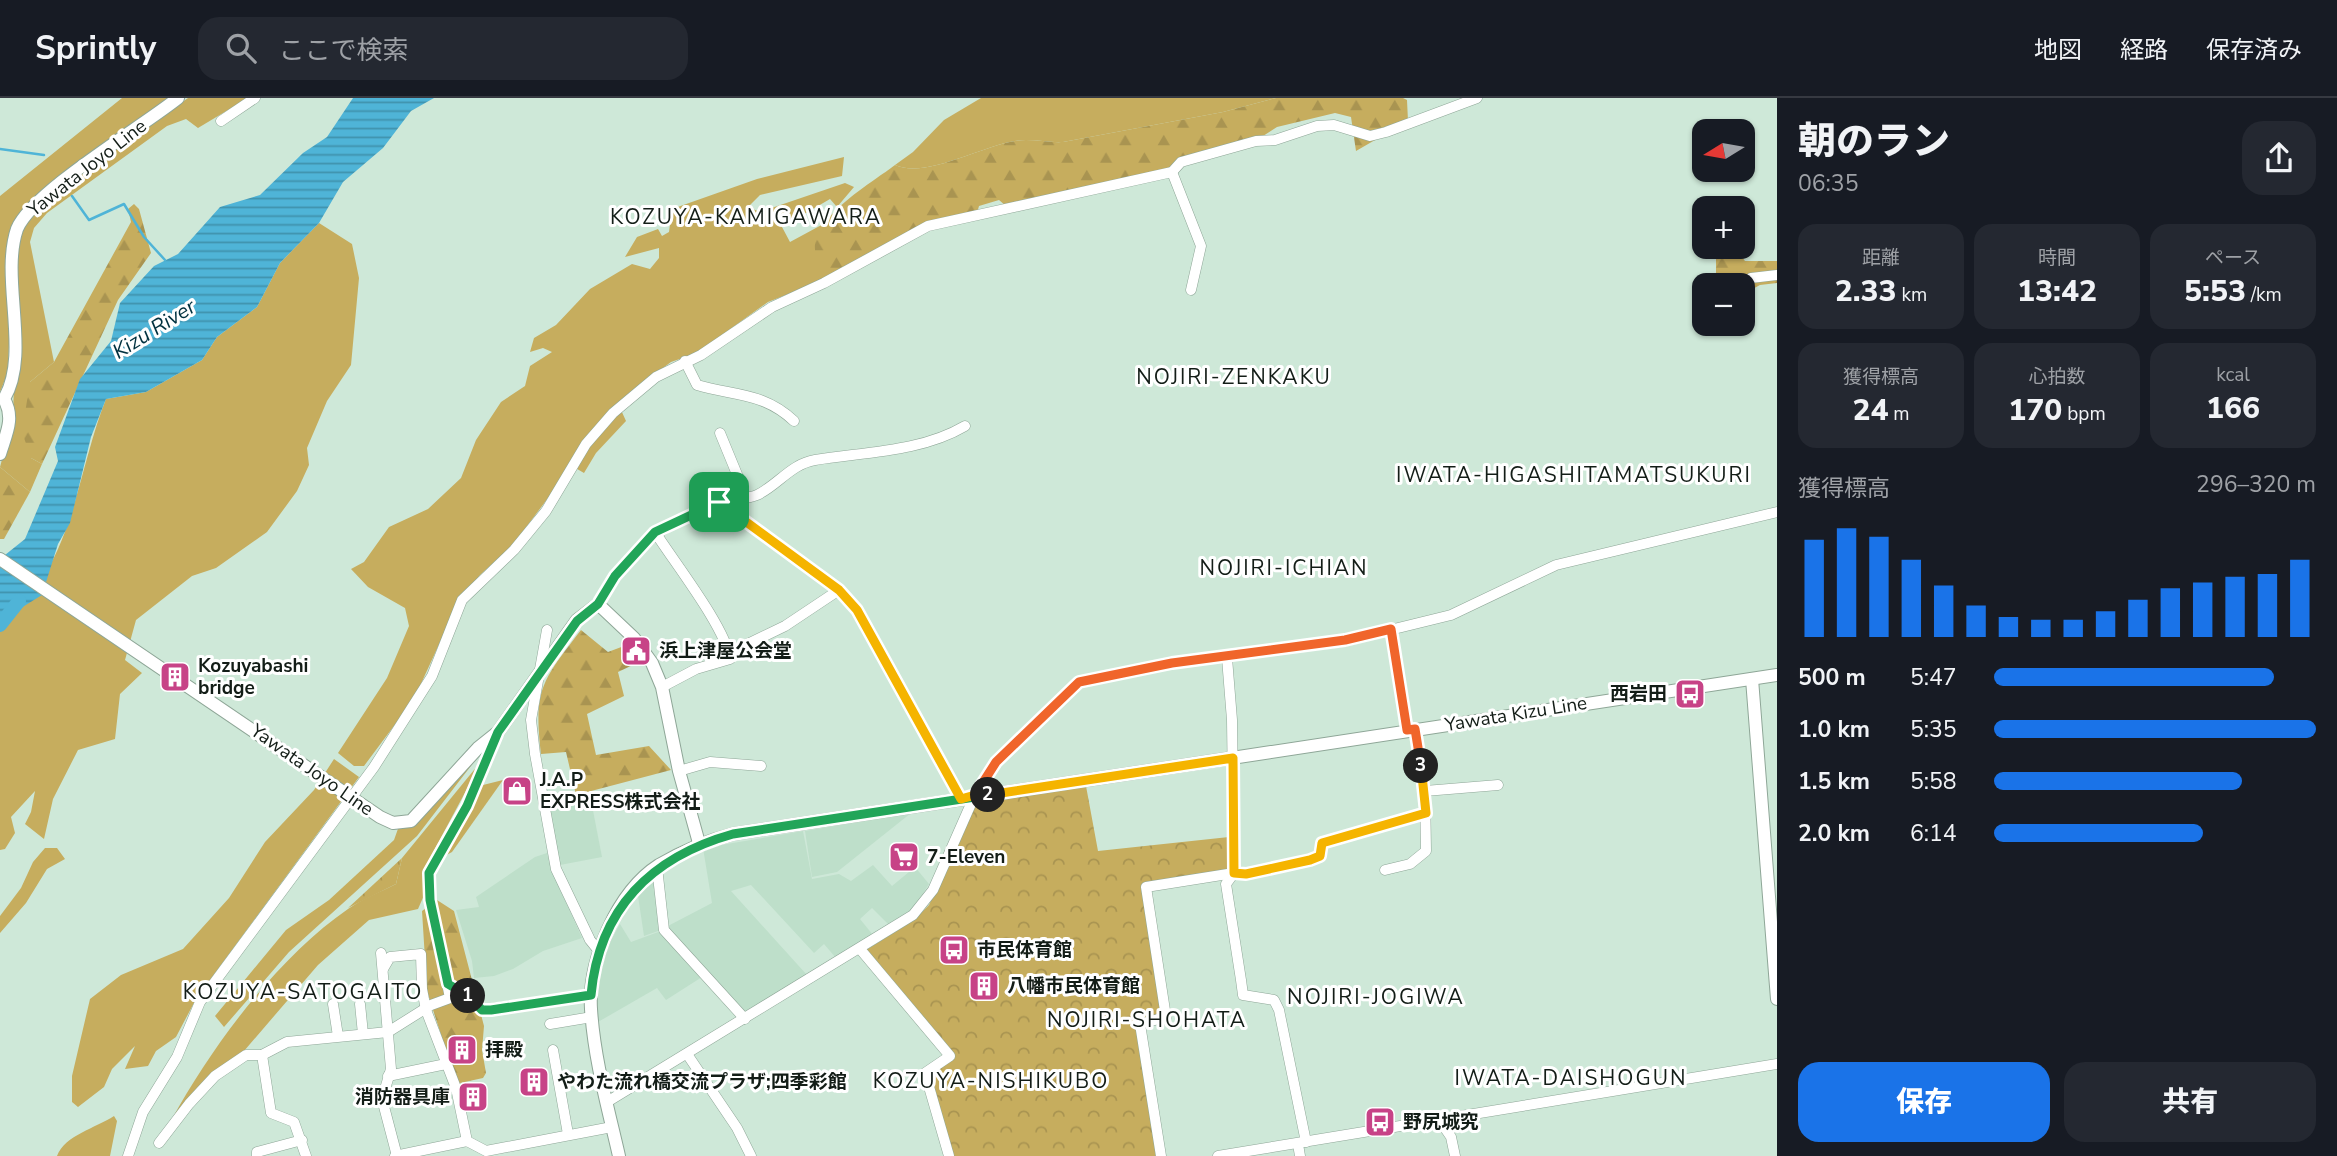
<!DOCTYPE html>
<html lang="ja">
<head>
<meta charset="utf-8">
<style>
	body { margin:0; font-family:"Nunito Sans","Noto Sans JP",sans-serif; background:#242831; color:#f1f3f6; height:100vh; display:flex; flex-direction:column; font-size:26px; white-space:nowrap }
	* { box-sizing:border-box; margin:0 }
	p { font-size:23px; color:#9ea1a6 }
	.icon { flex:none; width:38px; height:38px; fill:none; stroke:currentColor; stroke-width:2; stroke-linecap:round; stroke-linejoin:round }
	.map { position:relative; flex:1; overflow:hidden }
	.details { display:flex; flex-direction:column; background:#171b24; width:560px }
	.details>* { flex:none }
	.needle { width:46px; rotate:259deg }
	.controls { position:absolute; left:1692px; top:21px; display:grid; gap:14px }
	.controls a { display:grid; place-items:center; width:63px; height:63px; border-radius:14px; background:#171b24; box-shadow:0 2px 5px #0004; font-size:35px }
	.pin { position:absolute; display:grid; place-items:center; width:60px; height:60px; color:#fff; margin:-30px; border-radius:14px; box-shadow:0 4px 10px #0006 }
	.km { position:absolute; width:35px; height:35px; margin:-18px; border-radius:50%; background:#222; color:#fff; font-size:19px; line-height:35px; text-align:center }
	.round { display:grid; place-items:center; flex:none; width:74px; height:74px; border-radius:21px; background:#242831 }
	.head { display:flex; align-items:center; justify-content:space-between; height:119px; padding:0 21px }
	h1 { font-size:38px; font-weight:800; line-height:52px }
	.stats { display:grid; grid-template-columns:repeat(3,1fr); gap:10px; height:119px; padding:7px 21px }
	.stats div { display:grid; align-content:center; border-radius:18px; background:#242831; text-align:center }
	.stats b { font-size:30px; font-weight:800 }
	.stats small { font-size:19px; font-weight:400 }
	.stats p { font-size:19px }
	.chart { height:196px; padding:14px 21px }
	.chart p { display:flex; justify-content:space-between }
	.chart svg { width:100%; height:126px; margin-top:7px; stroke:#1a73e8; stroke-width:6 }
	.action { display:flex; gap:14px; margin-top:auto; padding:14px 21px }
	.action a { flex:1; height:80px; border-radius:21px; background:#1a73e8; color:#fff; font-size:28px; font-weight:800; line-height:80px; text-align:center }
	.action a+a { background:#242831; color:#f1f3f6 }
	ul { padding:0 21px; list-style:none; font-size:23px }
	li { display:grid; grid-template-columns:112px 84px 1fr; align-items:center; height:52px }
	li i { height:18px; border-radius:9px; background:#1a73e8 }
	header { display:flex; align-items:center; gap:42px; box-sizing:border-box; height:98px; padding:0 35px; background:#171b24; border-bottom:2px solid #363941 }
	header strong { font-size:33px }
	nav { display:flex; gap:38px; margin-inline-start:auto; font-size:24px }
	.search { width:490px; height:63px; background:#242831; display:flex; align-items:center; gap:18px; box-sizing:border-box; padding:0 24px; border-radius:21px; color:#9ea1a6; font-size:26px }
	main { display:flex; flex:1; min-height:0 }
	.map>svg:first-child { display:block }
	.built { fill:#bedfca }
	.grass { fill:#c6ad5e }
	.forest { fill:url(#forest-firs) }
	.park { fill:url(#park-crowns) }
	.water { fill:url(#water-rules) }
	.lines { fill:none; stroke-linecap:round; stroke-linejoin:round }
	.stream { stroke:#4fb4d7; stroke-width:2.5 }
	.river { stroke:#4fb4d7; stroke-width:14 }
	.minor-casing { stroke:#8ea697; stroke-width:11 }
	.major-casing { stroke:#8ea697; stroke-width:14 }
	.minor { stroke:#fff; stroke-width:10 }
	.major { stroke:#fff; stroke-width:12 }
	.split-1-casing { stroke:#fff; stroke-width:14 }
	.split-2-casing { stroke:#fff; stroke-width:14 }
	.split-3-casing { stroke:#fff; stroke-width:14 }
	.split-4-casing { stroke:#fff; stroke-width:14 }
	.split-5-casing { stroke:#fff; stroke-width:14 }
	.split-1 { stroke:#22a559; stroke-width:9 }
	.split-2 { stroke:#22a559; stroke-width:9 }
	.split-3 { stroke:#f5b400; stroke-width:9 }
	.split-4 { stroke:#f0652b; stroke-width:9 }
	.split-5 { stroke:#f5b400; stroke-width:9 }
	.labels { text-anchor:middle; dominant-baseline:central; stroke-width:6; stroke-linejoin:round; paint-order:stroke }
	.street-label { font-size:19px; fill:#131d17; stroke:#fff }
	.poi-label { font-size:19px; font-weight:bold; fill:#131d17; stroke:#fff; text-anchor:start }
	.neighbourhood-label { font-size:21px; letter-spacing:2px; fill:#131d17; stroke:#fff }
	.water-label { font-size:21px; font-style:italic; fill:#00313f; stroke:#fff }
</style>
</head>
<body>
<header>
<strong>Sprintly</strong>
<div class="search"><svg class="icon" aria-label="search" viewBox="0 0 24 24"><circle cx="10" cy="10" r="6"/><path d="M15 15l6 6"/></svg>ここで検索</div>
<nav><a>地図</a><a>経路</a><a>保存済み</a></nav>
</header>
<main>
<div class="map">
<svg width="1777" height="1058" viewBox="0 0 1777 1058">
	<defs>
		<pattern id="forest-firs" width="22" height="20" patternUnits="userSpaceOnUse" patternTransform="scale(1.75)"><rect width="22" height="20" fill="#c6ad5e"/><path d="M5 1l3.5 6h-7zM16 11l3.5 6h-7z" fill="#a99451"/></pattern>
		<pattern id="park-crowns" width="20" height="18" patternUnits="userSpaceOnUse" patternTransform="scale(1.75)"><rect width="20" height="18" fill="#c6ad5e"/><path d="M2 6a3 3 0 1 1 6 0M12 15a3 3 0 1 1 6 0" fill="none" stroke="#a99451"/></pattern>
		<pattern id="water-rules" width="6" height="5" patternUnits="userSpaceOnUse" patternTransform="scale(1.75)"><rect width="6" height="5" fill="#4fb4d7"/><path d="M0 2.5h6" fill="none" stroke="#4092ad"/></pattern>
	</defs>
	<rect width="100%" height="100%" fill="#cee8d8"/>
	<g class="built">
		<polygon points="590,697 602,759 560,767 548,706"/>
		<polygon points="911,715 837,774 812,779 805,733"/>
		<polygon points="803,733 812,781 839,776 851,783 873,767 892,788 915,769 929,786 913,811 888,826 872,810 860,821 873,837 836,860 824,846 814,855 751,787 731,793 807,877 745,916 666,829 712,805 703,750"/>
		<polygon points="547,755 554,778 582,840 543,853 513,871 494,878 474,880 472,863 456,812 479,809 476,799 535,759"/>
		<polygon points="656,781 661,832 644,838 638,798"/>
		<polygon points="620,826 631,844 661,833 702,879 666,902 657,890 598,924 595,922 594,909 600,873 606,851"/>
	</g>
	<g class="grass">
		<polygon points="122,0 172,0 58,84 13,134 8,274 0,294 0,98"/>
		<polygon points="188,0 248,0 198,30 186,21 167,28 47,115 34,130 30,144 54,264 30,284 31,360 42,366 30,394 0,369 13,320 18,140 28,120 62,91"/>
		<path d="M981 0H1276L1223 14 1063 44C1048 45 1030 40 1015 43 982 48 925 81 895 67L913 54 944 22Z"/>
		<polygon points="844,59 842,78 760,97 748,109 760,114 845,85 854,89 837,109 830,101 782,129 790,144 827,124 817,143 829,180 768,204 697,255 671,264 636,290 621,312 626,323 596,355 584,375 572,368 512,448 480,477 457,507 414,601 364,668 354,668 338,655 387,580 409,528 405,510 368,489 351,471 364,464 389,429 428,411 461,380 476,342 501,304 525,288 530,268 552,254 543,250 530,254 534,240 556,227 590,191 632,166 650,171 659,160 659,150 625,159 637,139 658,131 662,138 669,134 672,111 757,81"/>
		<path d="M319 125 352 146 359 180 351 267 327 303 307 350 309 367 297 393 267 434 216 470 192 478 136 522 125 562 142 575 120 596 115 641 78 652 53 701 44 741 25 726 31 714 35 693 11 719 15 735 5 751 0 752V523C73 476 76 375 106 301L146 294 202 262 217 239 257 209 280 165Z"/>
		<polygon points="487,647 417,738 289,854 224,929 215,918 286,832 329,802 394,742 399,728"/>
		<polygon points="334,661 359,679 196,901 176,939 156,953 148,968 125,971 135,948 112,971 104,989 78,1009 72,1004 72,978 90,901 121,877 183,851 229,800 265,744 314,692"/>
		<path d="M483 661 423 773 425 795 418 811 369 822 318 867 244 953 214 976 172 1021C212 948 278 859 348 811 362 801 380 794 396 786L402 760Z"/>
		<polygon points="503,682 452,754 439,761 479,688"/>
		<polygon points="45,750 57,750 65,761 47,771 26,805 0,835 0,818 21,790 33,764"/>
		<path d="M114 1018 117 1023 110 1058H57C65 1037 96 1030 114 1018Z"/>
	</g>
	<g class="forest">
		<path d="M1276 0H1403L1407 2 1408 23 1356 53 1351 19 1335 15 1277 29 1249 47 1175 71 1006 108 999 102 979 108 977 115 927 125 829 180C825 174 820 167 817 161 802 124 872 85 895 67 925 81 982 48 1015 43 1030 40 1048 45 1063 44L1223 14Z"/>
		<polygon points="134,106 139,111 151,155 118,202 42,366 31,360 22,334 30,284 54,264 131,124 128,111"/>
		<polygon points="1716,149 1734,149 1745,163 1777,163 1777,185 1760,187 1743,196 1743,187 1716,187"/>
		<polygon points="0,369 30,394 4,441 0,441"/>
		<path d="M581 532 608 554 624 548 637 565 618 574 624 598 587 616 596 657 649 648 671 672 576 697 566 654 541 656C533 590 543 582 581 532Z"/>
		<polygon points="437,802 454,813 484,928 482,952 486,975 483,980 460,985 466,1001 462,1002 427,893 422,813"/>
	</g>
	<g class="park">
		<polygon points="1086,688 1098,753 1229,739 1231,772 1143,785 1161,917 1138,922 1156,1058 953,1058 930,978 955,958 866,852 914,822 929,807 976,704"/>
		<polygon points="402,760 396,786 348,810"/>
	</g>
	<polygon class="water" points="353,0 434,0 411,13 383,50 343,84 319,125 280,165 257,209 217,239 202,262 146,294 106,301 91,339 70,425 58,446 42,497 0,523 0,461 25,441 58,363 55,349 80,281 111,243 120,205 154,168 178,156 220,109 260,97 303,55 327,39"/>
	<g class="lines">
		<g class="stream">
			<polyline points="0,51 44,57"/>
			<polyline points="72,98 89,122 124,106 144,139 165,162"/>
		</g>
		<polyline class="river" points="0,527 19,503"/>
		<g class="minor-casing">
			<g id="minor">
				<polyline points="221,23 255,0"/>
				<polyline points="1172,74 1201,148 1191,192"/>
				<polyline points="1751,180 1777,177"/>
				<path d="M685 263 697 287C734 298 763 294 794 323"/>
				<polyline points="720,335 741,386 736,398"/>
				<polyline points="719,404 839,492 857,512 961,701"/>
				<path d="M655 434C674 464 726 530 730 561L696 571 662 589"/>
				<path d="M598 506C633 448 657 428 721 404 733 399 746 402 757 397 778 387 791 366 815 362 864 354 921 354 965 328"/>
				<polyline points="1391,531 1407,632"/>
				<polyline points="547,532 531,622 535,656 556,771 590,842 598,852"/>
				<polyline points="729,555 785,528 839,492"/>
				<polyline points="1227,560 1232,622 1234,767 1234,775 1226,786 1241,882 1243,897 1274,902 1279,912 1306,1044"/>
				<polyline points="1415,631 1425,693 1498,687"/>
				<polyline points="679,673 710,664 761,668"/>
				<polyline points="657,769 664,832 745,921"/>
				<polyline points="1385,772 1410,766 1426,753 1425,693"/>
				<polyline points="860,851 950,958 925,975 949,1058"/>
				<polyline points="381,855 391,971 382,1001 397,1058"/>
				<polyline points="383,871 390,859 421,856 422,891 426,912 456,990 467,1043 486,1053 612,1029"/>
				<polyline points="448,886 482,912 591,897"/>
				<polyline points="333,906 338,938"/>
				<polyline points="360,906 363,936"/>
				<polyline points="550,926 592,919"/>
				<polyline points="553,952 568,1036"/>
				<polyline points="687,956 737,1030 751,1058"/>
				<polyline points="262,957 271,1015 294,1024 306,1058"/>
				<polyline points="388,978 446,966"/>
				<polyline points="607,1004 913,817 933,792 974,699 996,664 1079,584 1172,565 1345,543 1451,517 1556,467 1777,414"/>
				<polyline points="1440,1023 1451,1039 1455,1058"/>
				<polyline points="159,1045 189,1006 215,978 246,957 262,957 287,944 388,934 431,907 450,900 430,802 429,775 467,708 498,634"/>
				<polyline points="1298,1046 1300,1058"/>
				<polyline points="128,1058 143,1014 177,959 200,904 374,669 432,578 462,502 514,452 546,413 586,346 613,315 656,279 701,257 772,209 824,185 928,128 1172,74 1181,64 1256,43 1275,42 1317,28 1334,27 1370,38 1386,34 1477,0"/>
				<polyline points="257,1058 257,1054 302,1042"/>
				<polyline points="395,1058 467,1043"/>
				<polyline points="1161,1058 1140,926 1166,919 1146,789 1234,775 1246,776 1310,762 1320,758 1322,745 1426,715"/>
				<polyline points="1218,1058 1777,966"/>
			</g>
		</g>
		<g class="major-casing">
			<g id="major">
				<path d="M0 356C6 336 15 320 4 301 31 255 0 181 17 131 32 94 142 29 178 0"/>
				<polyline points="0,461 380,719 393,725 411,723 478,650 498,634 577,522 598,506 634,540 652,565 662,589 679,673 699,745"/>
				<polyline points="1752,581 1777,901"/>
				<path d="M619 1058C608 1010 594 960 591 911 588 863 617 794 659 767 683 753 706 743 733 736L1777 577"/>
			</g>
		</g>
		<use href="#minor" class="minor"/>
		<use href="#major" class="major"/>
	</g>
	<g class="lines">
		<g class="split-1-casing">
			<polyline id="split-1" points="468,898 448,886 430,802 429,775 467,708 498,634 577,523 598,506 615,478 655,434 719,404"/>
		</g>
		<g class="split-2-casing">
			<path id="split-2" d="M468 898 482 912H491L591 897C599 811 651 759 733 736L988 697"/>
		</g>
		<g class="split-3-casing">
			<polyline id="split-3" points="988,697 1233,660 1234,775 1246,776 1310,762 1320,758 1322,745 1426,715 1421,668"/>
		</g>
		<g class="split-4-casing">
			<polyline id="split-4" points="975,697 996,664 1079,584 1172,565 1345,542 1391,531 1407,632 1415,631 1421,668"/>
		</g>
		<g class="split-5-casing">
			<polyline id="split-5" points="719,404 839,492 857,512 961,701 975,697"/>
		</g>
		<use href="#split-1" class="split-1"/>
		<use href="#split-2" class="split-2"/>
		<use href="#split-3" class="split-3"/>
		<use href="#split-4" class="split-4"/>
		<use href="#split-5" class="split-5"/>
	</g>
	<defs>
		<g id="civic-square" transform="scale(1.575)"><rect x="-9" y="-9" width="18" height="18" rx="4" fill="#c74387" stroke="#fff"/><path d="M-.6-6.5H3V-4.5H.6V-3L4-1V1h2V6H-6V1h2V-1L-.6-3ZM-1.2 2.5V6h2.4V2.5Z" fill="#fff"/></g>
		<g id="building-square" transform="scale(1.575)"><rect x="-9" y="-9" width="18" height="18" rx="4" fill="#c74387" stroke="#fff"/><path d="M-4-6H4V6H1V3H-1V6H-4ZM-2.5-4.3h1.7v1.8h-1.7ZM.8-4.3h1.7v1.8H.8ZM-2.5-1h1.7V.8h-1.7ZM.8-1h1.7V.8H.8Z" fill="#fff"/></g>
		<g id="bus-square" transform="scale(1.575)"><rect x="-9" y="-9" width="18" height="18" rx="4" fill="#c74387" stroke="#fff"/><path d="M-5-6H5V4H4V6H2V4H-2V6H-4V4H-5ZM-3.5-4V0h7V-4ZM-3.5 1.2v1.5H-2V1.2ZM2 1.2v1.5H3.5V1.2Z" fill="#fff"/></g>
		<g id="shop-square" transform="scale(1.575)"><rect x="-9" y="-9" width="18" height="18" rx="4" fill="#c74387" stroke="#fff"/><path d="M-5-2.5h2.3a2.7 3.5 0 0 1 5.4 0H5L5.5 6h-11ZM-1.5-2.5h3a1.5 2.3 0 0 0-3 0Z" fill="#fff"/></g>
		<g id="supermarket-square" transform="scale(1.575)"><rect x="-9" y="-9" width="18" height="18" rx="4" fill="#c74387" stroke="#fff"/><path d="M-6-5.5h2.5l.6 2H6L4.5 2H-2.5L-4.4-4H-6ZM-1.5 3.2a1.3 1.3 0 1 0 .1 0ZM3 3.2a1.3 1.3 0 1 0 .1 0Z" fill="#fff"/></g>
	</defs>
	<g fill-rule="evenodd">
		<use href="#civic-square" x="636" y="553"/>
		<use href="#building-square" x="175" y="579"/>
		<use href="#bus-square" x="1690" y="596"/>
		<use href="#shop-square" x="517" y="693"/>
		<use href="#supermarket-square" x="904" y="759"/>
		<use href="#bus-square" x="954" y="852"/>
		<use href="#building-square" x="984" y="888"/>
		<use href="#building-square" x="462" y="952"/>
		<use href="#building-square" x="534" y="984"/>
		<use href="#building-square" x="473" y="999"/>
		<use href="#bus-square" x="1380" y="1024"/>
	</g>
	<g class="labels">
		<g class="street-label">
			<text transform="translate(87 70) rotate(-38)">Yawata Joyo Line</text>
			<text transform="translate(1516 616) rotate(-9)">Yawata Kizu Line</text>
			<text transform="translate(312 672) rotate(35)">Yawata Joyo Line</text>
		</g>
		<g class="poi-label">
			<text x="659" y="553">浜上津屋公会堂</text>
			<text x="198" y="568">Kozuyabashi<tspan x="198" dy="22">bridge</tspan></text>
			<text x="1667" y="596" text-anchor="end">西岩田</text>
			<text x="540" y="682">J.A.P<tspan x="540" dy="22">EXPRESS株式会社</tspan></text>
			<text x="927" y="759">7-Eleven</text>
			<text x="977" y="852">市民体育館</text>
			<text x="1007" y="888">八幡市民体育館</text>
			<text x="485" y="952">拝殿</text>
			<text x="557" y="984">やわた流れ橋交流プラザ;四季彩館</text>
			<text x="450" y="999" text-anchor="end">消防器具庫</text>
			<text x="1403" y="1024">野尻城究</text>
		</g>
		<g class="neighbourhood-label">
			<text x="746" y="119">KOZUYA-KAMIGAWARA</text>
			<text x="1234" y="279">NOJIRI-ZENKAKU</text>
			<text x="1574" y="377">IWATA-HIGASHITAMATSUKURI</text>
			<text x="1284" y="470">NOJIRI-ICHIAN</text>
			<text x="303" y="894">KOZUYA-SATOGAITO</text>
			<text x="1376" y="899">NOJIRI-JOGIWA</text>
			<text x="1147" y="922">NOJIRI-SHOHATA</text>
			<text x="1571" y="980">IWATA-DAISHOGUN</text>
			<text x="991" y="983">KOZUYA-NISHIKUBO</text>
		</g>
		<g class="water-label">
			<text transform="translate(154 231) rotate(-32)">Kizu River</text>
		</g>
	</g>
</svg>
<div class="controls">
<a><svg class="needle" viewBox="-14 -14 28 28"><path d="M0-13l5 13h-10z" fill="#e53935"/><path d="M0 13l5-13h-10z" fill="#9ea1a6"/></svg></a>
<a>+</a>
<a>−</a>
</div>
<div class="pin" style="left:719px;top:404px;background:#1e9e55"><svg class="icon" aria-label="arrive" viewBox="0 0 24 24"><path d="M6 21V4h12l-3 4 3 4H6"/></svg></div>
<b class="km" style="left:468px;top:898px">1</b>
<b class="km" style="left:988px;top:697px">2</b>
<b class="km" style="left:1421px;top:668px">3</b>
</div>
<section class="details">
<div class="head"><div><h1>朝のラン</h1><p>06:35</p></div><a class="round"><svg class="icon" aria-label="share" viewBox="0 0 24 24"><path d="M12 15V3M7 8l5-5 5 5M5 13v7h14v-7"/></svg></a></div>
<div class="stats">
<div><p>距離</p><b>2.33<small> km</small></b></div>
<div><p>時間</p><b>13:42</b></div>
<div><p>ペース</p><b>5:53<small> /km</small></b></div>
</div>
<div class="stats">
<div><p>獲得標高</p><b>24<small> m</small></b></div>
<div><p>心拍数</p><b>170<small> bpm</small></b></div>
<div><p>kcal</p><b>166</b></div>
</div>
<div class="chart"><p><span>獲得標高</span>296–320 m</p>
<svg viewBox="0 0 160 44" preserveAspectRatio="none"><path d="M5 44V10M15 44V6M25 44V9M35 44V17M45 44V26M55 44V33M65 44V37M75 44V38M85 44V38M95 44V35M105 44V31M115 44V27M125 44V25M135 44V23M145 44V22M155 44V17"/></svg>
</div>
<ul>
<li><b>500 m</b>5:47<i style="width:87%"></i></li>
<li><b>1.0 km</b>5:35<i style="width:100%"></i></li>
<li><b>1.5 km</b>5:58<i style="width:77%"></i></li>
<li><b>2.0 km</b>6:14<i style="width:65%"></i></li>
</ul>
<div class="action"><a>保存</a><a>共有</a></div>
</section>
</main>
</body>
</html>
